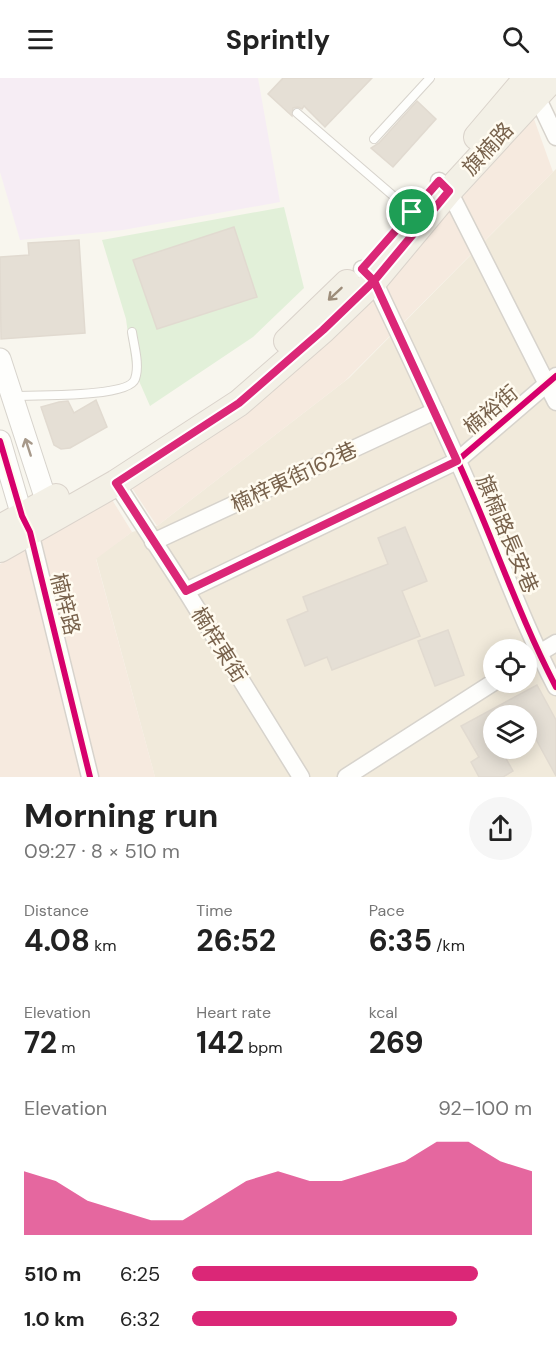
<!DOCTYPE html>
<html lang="en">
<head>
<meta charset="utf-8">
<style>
	body { margin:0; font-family:"DM Sans","Noto Sans TC",sans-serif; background:#f6f6f6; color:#222; height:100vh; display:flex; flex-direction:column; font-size:22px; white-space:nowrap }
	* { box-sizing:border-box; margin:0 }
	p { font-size:20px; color:#767676 }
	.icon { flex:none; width:33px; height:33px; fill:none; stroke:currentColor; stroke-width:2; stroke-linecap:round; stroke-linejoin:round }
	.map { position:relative; height:699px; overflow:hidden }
	.drawer { display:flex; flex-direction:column; background:#fff; flex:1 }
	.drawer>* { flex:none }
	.controls { position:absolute; left:483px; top:561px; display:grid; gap:12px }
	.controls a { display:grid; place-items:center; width:54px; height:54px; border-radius:50%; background:#fff; box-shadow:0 3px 15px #0003; font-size:30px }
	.pin { position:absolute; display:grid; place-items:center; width:51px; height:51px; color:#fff; margin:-26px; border:3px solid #fff; border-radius:50%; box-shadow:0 2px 6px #0007 }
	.round { display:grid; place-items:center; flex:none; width:63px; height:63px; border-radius:32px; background:#f6f6f6 }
	.head { display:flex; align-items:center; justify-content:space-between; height:102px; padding:0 24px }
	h1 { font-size:33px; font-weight:700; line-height:45px }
	.stats { display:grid; grid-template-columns:repeat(3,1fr); gap:9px; height:102px; padding:6px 24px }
	.stats div { display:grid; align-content:center }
	.stats b { font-size:30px; font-weight:700 }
	.stats small { font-size:16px; font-weight:400 }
	.stats p { font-size:16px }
	.chart { height:168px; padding:12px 24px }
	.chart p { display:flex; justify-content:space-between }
	.chart svg { width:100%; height:108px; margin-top:6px; fill:#db2777; opacity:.7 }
	ul { padding:0 24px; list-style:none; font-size:20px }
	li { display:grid; grid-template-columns:96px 72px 1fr; align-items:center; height:45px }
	li i { height:15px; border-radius:8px; background:#db2777 }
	header { display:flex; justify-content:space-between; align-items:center; height:78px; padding:0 24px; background:#fff; font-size:27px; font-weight:700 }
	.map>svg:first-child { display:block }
	.residential { fill:#f1eadb; fill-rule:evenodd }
	.commercial { fill:#f6eadf }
	.education { fill:#f6edf4 }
	.green { fill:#e2f0d9 }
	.building { fill:#e5dfd5; stroke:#e1dad0; stroke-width:1.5 }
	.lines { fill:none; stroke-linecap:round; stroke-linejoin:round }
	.service-casing { stroke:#d7d3cc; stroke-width:10 }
	.minor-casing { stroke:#d7d3cc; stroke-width:19 }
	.tertiary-casing { stroke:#d7d3cc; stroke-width:23 }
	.primary-casing { stroke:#dad3cb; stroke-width:28 }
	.service { stroke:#fefefc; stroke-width:8 }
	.minor { stroke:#fefefc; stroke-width:16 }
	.tertiary { stroke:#fefefc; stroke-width:21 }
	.primary { stroke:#f3f0e6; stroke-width:26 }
	.cycleway-casing { stroke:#fffbf0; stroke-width:10 }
	.cycleway { stroke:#d6006c; stroke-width:6 }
	.oneway { stroke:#9d8d7a }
	.oneway2 { stroke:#a7998a }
	.route-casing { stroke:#fff; stroke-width:12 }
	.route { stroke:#db2777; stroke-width:8 }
	.labels { text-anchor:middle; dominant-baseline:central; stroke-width:5; stroke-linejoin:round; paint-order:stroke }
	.street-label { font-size:21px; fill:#78624c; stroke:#fffbf0 }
</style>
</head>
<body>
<header><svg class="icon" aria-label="menu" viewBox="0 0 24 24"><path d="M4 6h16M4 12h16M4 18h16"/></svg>Sprintly<svg class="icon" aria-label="search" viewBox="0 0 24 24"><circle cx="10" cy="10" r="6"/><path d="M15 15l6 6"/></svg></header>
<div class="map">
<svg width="556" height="699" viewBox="0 0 556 699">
	<rect width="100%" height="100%" fill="#f8f6ee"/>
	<path class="residential" d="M556 91V699H155L96 480 132 454 157 448 349 300ZM494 572H526V604H494ZM494 638H526V670H494Z"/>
	<g class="commercial">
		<polygon points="534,41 553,94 345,303 157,448 132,410 246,330 355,236"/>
		<polygon points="111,420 132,454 96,481 155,699 0,699 0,486"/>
	</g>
	<polygon class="education" points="0,0 258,0 280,124 123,152 20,162 0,94"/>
	<polygon class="green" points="284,129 304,210 253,259 150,328 132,287 126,241 102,162"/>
	<g class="building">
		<polygon points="283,0 372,0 325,49 304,28 302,31 298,29 293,30 292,38 268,16"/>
		<polygon points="417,23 436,41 393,89 371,70 379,65"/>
		<polygon points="234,149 257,219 157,251 133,182"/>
		<polygon points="79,162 85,255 1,261 0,179 29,177 28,165"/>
		<polygon points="96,322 107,349 70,370 61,371 54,367 41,329 59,324 68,323 74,335"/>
		<polygon points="405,449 427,503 402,513 420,558 332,592 327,579 305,588 287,542 308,533 303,519 388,486 378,460"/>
		<polygon points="448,552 464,597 435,608 418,563"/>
		<polygon points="537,607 556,642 556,698 532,654 526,657 526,638 494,638 494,670 500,670 513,693 503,699 479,699 471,684 479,679 461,648"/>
	</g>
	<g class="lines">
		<g class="service-casing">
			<g id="service">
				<polyline points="297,35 412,134"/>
				<polyline points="374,61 430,0"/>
				<path d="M12 318C32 317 129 320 135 301 140 287 134 268 132 254"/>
			</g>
		</g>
		<g class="minor-casing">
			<g id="minor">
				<polyline points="531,11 537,19 556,59"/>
				<polyline points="439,103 449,113 556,324"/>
				<path d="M362 191 374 203C408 275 443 347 474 420 501 483 524 548 556 609"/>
				<polyline points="116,405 186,513 301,699"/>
				<polyline points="30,454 90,699"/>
				<polyline points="153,464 435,333"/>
				<polyline points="186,513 457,383 556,298"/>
				<polyline points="526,583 556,565"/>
				<polyline points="346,699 494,604"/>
			</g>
		</g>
		<g class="tertiary-casing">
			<g id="tertiary">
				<polyline points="0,281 47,425 39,438"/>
				<polyline points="0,363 22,438 29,451"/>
			</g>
		</g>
		<g class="primary-casing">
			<g id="primary">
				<polyline points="477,59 527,0"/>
				<polyline points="287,263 347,205"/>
				<polyline points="0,450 56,419"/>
				<polyline points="0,471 116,405 239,325 323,252 374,203 449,113 553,0"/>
			</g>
		</g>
		<use href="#service" class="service"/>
		<use href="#minor" class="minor"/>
		<use href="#tertiary" class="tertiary"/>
		<use href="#primary" class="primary"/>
		<g class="cycleway-casing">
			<g id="cycleway">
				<path d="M362 191 374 203C408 275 443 347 474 420 501 483 524 548 556 609"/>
				<polyline points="0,363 22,438 30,454 90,699"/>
				<polyline points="186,513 457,383 556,298"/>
			</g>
		</g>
		<use href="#cycleway" class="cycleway"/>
	</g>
	<defs><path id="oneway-shaft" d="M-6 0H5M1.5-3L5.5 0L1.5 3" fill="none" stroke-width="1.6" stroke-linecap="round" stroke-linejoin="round" transform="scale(1.5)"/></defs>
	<use class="oneway" href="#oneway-shaft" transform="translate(335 216) rotate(137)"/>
	<use class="oneway2" href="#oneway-shaft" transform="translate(28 369) rotate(-108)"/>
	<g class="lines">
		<g class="route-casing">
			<polyline id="route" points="412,134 362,191 374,203 323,252 239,325 116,405 186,513 457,383 374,203 449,113 439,103 412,134"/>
		</g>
		<use href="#route" class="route"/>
	</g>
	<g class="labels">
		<g class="street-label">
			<text transform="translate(488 71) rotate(-47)">旗楠路</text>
			<text transform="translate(491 332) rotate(-40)">楠裕街</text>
			<text transform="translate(294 399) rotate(-25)">楠梓東街162巷</text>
			<text transform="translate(507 456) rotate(67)">旗楠路長安巷</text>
			<text transform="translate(65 526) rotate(76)">楠梓路</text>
			<text transform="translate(219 567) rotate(58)">楠梓東街</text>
		</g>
	</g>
</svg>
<div class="controls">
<a><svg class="icon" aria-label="locate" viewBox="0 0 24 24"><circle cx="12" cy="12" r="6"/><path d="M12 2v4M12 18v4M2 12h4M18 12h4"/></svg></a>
<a><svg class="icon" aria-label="layers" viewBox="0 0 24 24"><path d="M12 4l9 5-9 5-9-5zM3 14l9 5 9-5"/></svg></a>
</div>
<div class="pin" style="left:412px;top:134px;background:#1e9e55"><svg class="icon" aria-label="arrive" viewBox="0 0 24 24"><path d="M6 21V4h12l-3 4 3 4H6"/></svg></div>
</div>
<section class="drawer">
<div class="head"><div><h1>Morning run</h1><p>09:27 · 8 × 510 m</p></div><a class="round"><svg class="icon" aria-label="share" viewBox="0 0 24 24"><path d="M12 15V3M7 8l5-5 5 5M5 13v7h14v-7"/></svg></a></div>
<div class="stats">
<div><p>Distance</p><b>4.08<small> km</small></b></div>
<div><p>Time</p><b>26:52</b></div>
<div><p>Pace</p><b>6:35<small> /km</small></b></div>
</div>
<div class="stats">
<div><p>Elevation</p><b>72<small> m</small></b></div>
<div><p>Heart rate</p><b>142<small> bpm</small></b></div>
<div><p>kcal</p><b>269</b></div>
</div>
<div class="chart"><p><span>Elevation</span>92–100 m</p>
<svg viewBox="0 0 160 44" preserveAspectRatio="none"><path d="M0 44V18L10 22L20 30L30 34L40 38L50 38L60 30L70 22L80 18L90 22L100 22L110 18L120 14L130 6L140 6L150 14L160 18V44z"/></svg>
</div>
<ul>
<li><b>510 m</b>6:25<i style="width:84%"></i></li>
<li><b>1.0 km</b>6:32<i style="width:78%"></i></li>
</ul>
</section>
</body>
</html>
